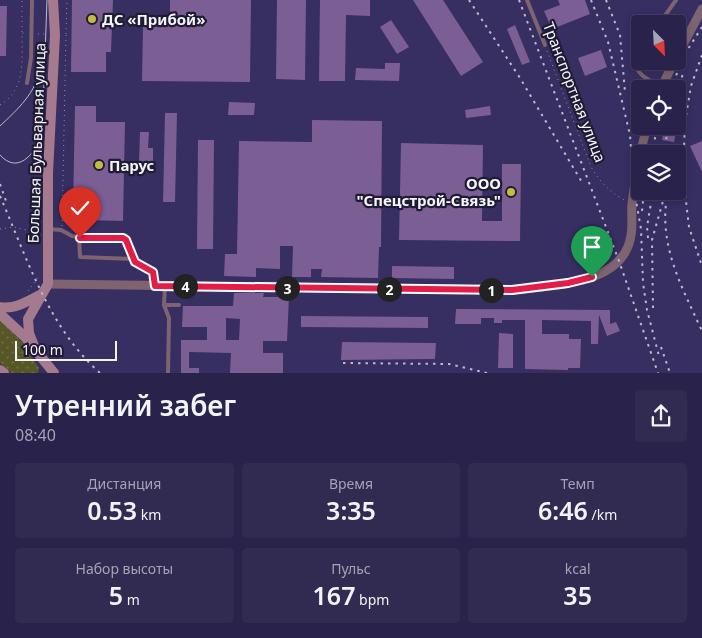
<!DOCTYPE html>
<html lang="ru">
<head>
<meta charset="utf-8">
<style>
	body { margin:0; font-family:"Noto Sans",sans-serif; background:#312a51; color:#f1f3f6; height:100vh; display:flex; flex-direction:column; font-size:19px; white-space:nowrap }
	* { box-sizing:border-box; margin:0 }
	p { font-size:16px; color:#a5a4b5 }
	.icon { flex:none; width:28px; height:28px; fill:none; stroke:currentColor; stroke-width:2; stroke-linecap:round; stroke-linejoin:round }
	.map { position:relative; height:373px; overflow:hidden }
	.drawer { display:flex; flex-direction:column; background:#29224a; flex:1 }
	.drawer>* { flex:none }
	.needle { width:32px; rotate:156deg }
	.buttons { position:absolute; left:631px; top:15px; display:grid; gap:10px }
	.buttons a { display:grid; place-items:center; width:55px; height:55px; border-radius:5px; background:#29224a; box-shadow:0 2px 8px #0003,0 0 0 1px #453f62; font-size:25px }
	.scale { position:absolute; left:15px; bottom:12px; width:102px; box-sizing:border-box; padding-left:5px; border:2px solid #f4f4fb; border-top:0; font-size:14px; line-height:18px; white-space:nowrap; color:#f4f4fb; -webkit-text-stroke:4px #1e1b33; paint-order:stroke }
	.pin { position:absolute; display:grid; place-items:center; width:42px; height:42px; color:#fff; margin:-51px -21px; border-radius:50% 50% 50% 0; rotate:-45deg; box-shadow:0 0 5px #0007 }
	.pin .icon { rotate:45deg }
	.km { position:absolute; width:25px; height:25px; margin:-12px; border-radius:50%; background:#222; color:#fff; font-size:14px; line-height:25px; text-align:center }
	.round { display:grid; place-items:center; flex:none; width:52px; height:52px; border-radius:5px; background:#312a51 }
	.summary { display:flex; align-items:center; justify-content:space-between; height:85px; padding:0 15px }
	h1 { font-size:28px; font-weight:600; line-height:38px }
	.stats { display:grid; grid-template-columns:repeat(3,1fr); gap:8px; height:85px; padding:5px 15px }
	.stats div { display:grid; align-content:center; border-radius:5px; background:#312a51; text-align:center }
	.stats b { font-size:25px; font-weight:600 }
	.stats small { font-size:14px; font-weight:400 }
	.stats p { font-size:14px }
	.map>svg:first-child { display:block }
	.grass { fill:url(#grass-dots) }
	.building { fill:#7b5e94; fill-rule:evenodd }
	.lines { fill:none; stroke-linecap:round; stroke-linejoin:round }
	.path { stroke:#908caa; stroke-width:1; stroke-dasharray:1 4; stroke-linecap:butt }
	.service { stroke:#7e6370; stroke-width:4 }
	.tertiary { stroke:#7e6370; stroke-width:9 }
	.secondary { stroke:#a57a8f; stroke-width:10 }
	.tram { stroke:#bdbace; stroke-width:1 }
	.rail { stroke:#bdbace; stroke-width:2; stroke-dasharray:2.5 5; stroke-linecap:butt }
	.route-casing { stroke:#fff; stroke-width:10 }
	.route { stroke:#e11d48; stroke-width:6 }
	.poi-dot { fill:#c0be41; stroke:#1e1b33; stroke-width:2 }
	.labels { text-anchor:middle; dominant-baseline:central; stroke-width:4.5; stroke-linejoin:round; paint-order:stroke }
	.poi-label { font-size:15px; font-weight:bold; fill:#f4f4fb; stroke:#1e1b33; text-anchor:start }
	.street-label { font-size:15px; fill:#f4f4fb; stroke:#1e1b33 }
</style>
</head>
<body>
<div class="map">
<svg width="702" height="373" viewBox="0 0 702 373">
	<defs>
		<pattern id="grass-dots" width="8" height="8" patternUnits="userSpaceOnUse" patternTransform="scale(1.25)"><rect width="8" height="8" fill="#565627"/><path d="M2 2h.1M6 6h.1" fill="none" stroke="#6f6f47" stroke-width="1.8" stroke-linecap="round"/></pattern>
	</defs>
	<rect width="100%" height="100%" fill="#372e62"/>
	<polygon class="grass" points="0,319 21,341 39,368 38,373 11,373 0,363"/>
	<g class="building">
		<polygon points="72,0 113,0 111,52 106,52 106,72 71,72"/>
		<polygon points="170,0 251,0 250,82 142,81 143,25 170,25"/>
		<polygon points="277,0 306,0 305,80 276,79"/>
		<polygon points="320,0 370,0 370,16 346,15 345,81 319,81"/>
		<polygon points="413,0 443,0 483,62 461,76"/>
		<polygon points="558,0 585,0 590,14 552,29 544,11 560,5"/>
		<polygon points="0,6 7,6 6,56 0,56"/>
		<polygon points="391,20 409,47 397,54 380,27"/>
		<polygon points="515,25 530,62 522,65 507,29"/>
		<polygon points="601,50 607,67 585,76 578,58"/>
		<polygon points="385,63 400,63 399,81 355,80 356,68 385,69"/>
		<polygon points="229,102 255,103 254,115 228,115"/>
		<polygon points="75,106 96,106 96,122 125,122 123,221 85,220 85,209 73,208"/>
		<polygon points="490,106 491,115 466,118 465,110"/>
		<polygon points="165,113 177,113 175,202 163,202"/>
		<polygon points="312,120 382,121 381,247 379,247 378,278 321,277 322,269 311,269 311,277 292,277 293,246 280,246 280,269 256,268 256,277 224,276 225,254 237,254 239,141 312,142"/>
		<polygon points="664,126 677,126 674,142 662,140"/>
		<polygon points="140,132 149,132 148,148 153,148 153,163 139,162"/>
		<polygon points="198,140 214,140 213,249 197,249"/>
		<polygon points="702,141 702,172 690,146"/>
		<polygon points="401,143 483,145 482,221 502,221 502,164 521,164 520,241 399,240"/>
		<polygon points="392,266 454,267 454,279 392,278"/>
		<path d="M234 293H264L263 297H289L287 341H263V353H283V373H230L231 353 189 352V368H199V373H181V340H207V327H182L183 306H233ZM226 318 240 319 239 340H226Z"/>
		<polygon points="456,309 610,310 610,324 616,322 620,331 607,336 599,315 598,344 591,344 591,321 542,320 542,334 569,334 569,339 581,339 580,368 568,368 568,370 525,369 525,320 502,320 502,323 494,323 494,318 481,318 481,324 455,324"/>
		<polygon points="301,316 428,317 428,328 301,327"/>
		<polygon points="499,333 513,334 513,368 498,368"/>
		<polygon points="342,342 436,343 435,359 341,360"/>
	</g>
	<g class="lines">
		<g class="path">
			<polyline points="22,32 22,0"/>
			<polyline points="38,34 46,34"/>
			<polyline points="66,34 67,0"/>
			<path d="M547 51 591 167C601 183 608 190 624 200"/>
			<path d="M0 105C26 90 22 59 22 33H26"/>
			<polyline points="62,226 66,35 63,35"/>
			<polyline points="0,229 14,227 38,233"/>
			<polyline points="28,291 39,276"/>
		</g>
		<g class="service">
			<polyline points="527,0 545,45"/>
			<polyline points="659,24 676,0"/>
			<path d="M640 53 635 65C640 77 650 81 662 86"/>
			<polyline points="27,83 31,58 32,0"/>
			<polyline points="48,229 61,230 72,236 79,237 123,238 128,244 135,262 153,272 155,285"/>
			<polyline points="79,237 80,257 133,259"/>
			<polyline points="165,286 164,305 169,318 168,373"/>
			<polyline points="164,305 179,305"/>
		</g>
		<g class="tertiary">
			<polyline points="678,54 702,9"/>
			<polyline points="661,89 674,61"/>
			<polyline points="640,154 647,126"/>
			<path d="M48 284 512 290C552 285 624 286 631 235 633 225 631 214 632 204 634 188 636 171 640 155"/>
		</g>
		<g class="secondary">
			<path d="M0 307C13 310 29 301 40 295"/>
			<polyline points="0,314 25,337 54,373"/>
			<polyline points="36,351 29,333 28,319 48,284 48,173 55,35 53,0"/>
			<polyline points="0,370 4,373"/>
		</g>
		<g class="tram">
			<path d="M0 126C17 110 37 92 40 68"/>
			<path d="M0 155C18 175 33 154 42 138L47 0"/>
		</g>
		<g class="rail">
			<polyline points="469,0 520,78 583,184"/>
			<polyline points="519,0 619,261 658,373"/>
			<polyline points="591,0 608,42 630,135 634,189 641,229 643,283 647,310 659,356"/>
			<polyline points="606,0 620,35 625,92"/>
			<polyline points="702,55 691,86 685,122 683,175 689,227 702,266"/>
			<polyline points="670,89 688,49 702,27"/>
			<polyline points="678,92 683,73"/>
			<polyline points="651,154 658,126"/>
			<polyline points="663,154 669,126"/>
			<polyline points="0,184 6,201"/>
			<path d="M668 191C657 243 681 285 702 331"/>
			<path d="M0 196C27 258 48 327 100 373"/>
			<polyline points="642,211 644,191"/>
			<polyline points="648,238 647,227 653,191"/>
			<polyline points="653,308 652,240 663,201"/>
			<polyline points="661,347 670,373"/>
			<polyline points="343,363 449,364 487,373"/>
		</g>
	</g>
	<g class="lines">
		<g class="route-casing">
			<polyline id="route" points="80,238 123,238 126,240 135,262 153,272 155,286 512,290 568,283 592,277"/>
		</g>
		<use href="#route" class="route"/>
	</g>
	<g class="poi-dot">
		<circle cx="92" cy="19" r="5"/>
		<circle cx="99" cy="165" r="5"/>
		<circle cx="511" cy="192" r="5"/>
	</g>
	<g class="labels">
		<g class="poi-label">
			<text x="102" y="19">ДC «Прибой»</text>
			<text x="109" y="165">Парус</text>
			<text x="501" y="183" text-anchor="end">ООО<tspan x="501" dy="17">"Спецстрой-Связь"</tspan></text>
		</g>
		<g class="street-label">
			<text transform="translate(575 92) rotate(69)">Транспортная улица</text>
			<text transform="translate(36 143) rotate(-88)">Большая Бульварная улица</text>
		</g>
	</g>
</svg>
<div class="buttons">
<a><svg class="needle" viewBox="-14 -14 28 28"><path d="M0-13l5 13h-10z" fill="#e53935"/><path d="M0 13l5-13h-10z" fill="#a5a4b5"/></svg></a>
<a><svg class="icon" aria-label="locate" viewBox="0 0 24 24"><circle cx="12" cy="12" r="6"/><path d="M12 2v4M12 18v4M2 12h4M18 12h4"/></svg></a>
<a><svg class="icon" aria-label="layers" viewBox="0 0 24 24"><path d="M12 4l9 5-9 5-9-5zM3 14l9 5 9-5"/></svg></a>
</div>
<div class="scale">100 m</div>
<div class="pin" style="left:592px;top:277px;background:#1e9e55"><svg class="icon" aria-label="arrive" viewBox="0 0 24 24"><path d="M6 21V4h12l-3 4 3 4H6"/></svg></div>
<div class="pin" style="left:80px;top:238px;background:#d93025"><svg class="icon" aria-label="check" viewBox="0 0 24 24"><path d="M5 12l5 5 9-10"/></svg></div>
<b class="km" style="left:491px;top:290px">1</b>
<b class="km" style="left:389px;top:289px">2</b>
<b class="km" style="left:287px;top:288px">3</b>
<b class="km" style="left:185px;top:286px">4</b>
</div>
<section class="drawer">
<div class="summary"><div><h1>Утренний забег</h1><p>08:40</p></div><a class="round"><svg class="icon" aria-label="share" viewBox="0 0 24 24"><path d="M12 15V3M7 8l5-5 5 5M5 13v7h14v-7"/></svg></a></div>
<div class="stats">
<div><p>Дистанция</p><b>0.53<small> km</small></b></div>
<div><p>Время</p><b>3:35</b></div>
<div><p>Темп</p><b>6:46<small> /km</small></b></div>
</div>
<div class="stats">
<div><p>Набор высоты</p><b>5<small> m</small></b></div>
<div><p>Пульс</p><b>167<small> bpm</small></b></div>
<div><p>kcal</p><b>35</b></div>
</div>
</section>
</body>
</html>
